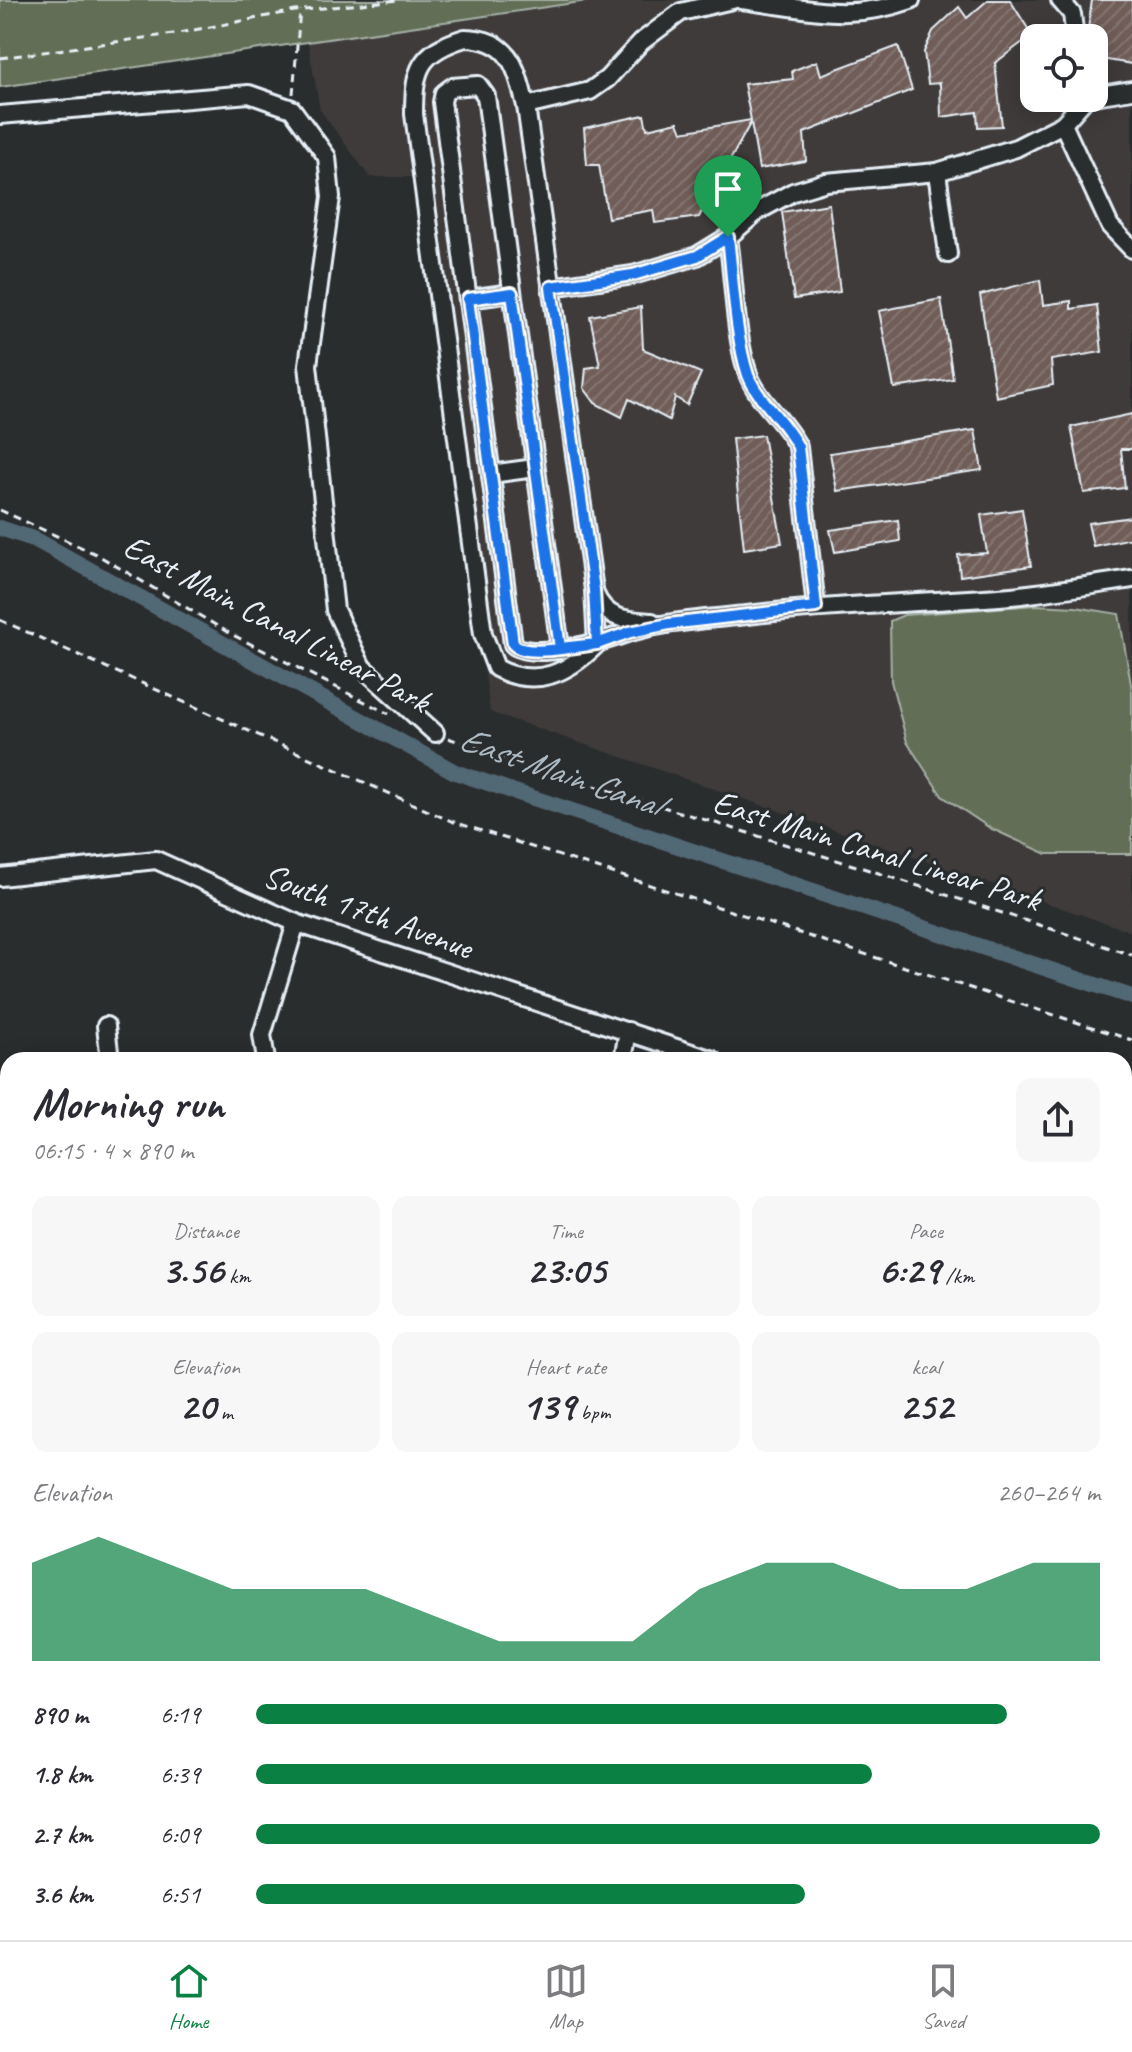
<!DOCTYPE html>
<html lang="en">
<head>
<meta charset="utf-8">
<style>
	body { margin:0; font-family:Caveat,sans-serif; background:#f7f7f7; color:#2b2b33; height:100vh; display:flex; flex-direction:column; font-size:30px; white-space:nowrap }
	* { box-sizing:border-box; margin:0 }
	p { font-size:26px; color:#7c7c81 }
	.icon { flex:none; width:44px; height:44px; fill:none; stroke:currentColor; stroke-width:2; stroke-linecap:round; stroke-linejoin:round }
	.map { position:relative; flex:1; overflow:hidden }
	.sheet { position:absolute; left:0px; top:1052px; width:1132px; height:888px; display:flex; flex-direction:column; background:#fff; border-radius:24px 24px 0 0; box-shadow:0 4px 20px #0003 }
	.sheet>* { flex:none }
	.controls { position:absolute; left:1020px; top:24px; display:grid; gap:16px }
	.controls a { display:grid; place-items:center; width:88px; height:88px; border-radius:16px; background:#fff; box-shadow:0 4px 20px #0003; font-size:40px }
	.pin { position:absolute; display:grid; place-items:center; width:68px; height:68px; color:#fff; margin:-82px -34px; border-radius:50% 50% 50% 0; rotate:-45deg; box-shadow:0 0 8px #0007 }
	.pin .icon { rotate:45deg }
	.round { display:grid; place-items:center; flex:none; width:84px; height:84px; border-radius:16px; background:#f7f7f7 }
	.headline { display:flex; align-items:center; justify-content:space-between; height:136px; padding:0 32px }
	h1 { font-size:44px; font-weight:800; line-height:60px }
	.metrics { display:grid; grid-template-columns:repeat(3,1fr); gap:12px; height:136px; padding:8px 32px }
	.metrics div { display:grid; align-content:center; border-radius:16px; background:#f7f7f7; text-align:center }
	.metrics b { font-size:40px; font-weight:800 }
	.metrics small { font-size:22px; font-weight:400 }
	.metrics p { font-size:22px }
	.chart { height:224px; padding:16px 32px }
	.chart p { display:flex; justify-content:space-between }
	.chart svg { width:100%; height:144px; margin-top:8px; fill:#0b8043; opacity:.7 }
	ul { padding:0 32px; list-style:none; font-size:26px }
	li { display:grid; grid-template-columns:128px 96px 1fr; align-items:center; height:60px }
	li i { height:20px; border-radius:10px; background:#0b8043 }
	.tab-bar { display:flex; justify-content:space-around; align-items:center; height:112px; border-top:2px solid #e1e1e2; background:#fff; font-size:22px; color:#7c7c81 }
	.tab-bar a { display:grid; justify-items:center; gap:4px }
	.tab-bar .selected { color:#0b8043 }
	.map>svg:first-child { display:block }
	.built { fill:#3f3b3b; fill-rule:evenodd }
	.park { fill:#626e55; stroke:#a5b0a6; stroke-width:2 }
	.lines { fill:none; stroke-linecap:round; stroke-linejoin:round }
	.canal { stroke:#516775; stroke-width:16 }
	.building { fill:url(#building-hatch); stroke:#e8f1f8; stroke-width:2 }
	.minor-casing { stroke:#e8f1f8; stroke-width:22 }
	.path { stroke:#e8f1f8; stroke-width:3; stroke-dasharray:8 6; stroke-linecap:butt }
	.minor { stroke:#2a2d2e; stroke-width:16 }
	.route-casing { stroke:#fff; stroke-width:16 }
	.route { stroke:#1a73e8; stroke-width:10 }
	.labels { text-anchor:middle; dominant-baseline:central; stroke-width:6; stroke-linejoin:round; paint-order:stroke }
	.street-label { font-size:34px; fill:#e8f1f8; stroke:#2a2d2e }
	.water-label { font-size:36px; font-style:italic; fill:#acbac4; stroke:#2a2d2e }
</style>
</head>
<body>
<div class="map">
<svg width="1132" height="1940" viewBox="0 0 1132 1940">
	<defs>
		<pattern id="building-hatch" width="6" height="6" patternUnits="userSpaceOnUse" patternTransform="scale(2)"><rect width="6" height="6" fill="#6f5d58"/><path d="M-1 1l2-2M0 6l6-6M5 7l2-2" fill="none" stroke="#847571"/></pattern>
	</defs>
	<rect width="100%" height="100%" fill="#2a2d2e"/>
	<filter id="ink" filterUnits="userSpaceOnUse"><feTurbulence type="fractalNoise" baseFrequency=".0125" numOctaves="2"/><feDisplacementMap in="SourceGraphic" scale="16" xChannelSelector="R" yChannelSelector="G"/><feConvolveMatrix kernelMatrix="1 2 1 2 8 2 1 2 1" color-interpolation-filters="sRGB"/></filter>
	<g filter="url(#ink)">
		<g class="built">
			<path d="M595 0H1132V932L490 712 419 177H370L320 110 308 42ZM1034 38H1094V98H1034Z"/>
			<polygon points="74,1932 990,1932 992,1940 76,1940"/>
		</g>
		<g class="park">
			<polygon points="0,0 594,0 0,87"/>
			<polygon points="1036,605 1075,607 1119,614 1132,690 1132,854 1047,854 990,828 942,796 907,742 891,681 890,621 904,615"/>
			<polygon points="725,1932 971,1932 973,1940 723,1940"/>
		</g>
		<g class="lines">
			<polyline class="canal" points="0,528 36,540 455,772 1132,997"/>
		</g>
		<g class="building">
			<polygon points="988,0 1010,0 1032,35 995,63 1002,126 978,127 977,112 941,117 940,83 928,84 924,52 933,31 959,7 967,18"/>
			<polygon points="1092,0 1132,0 1132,64 1094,58 1094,38 1090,38 1088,29"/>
			<polygon points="898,46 912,90 804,133 806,161 759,169 751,122 699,217 655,223 653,210 608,218 599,165 587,165 584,128 644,115 647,129 678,122 682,132 751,120 744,84 793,79 792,71 817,61 821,75"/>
			<polygon points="829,204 840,292 794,299 782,212"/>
			<polygon points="1040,280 1043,305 1071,301 1071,309 1097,305 1102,352 1051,360 1053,385 996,397 980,295"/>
			<polygon points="941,299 953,379 894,388 879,311"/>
			<polygon points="641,307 643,349 701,373 687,405 675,397 669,420 629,399 622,417 595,403 584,388 586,368 600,366 590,316"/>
			<polygon points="1132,414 1132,449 1121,449 1125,488 1084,493 1071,427"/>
			<polygon points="975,430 982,470 837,491 830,453"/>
			<polygon points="763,435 782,543 744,549 732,439"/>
			<polygon points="1022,509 1031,566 960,576 958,555 987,553 981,515"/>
			<polygon points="1132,517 1132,538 1093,546 1088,523"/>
			<polygon points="898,520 900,541 835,552 830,530"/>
		</g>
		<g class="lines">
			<g class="minor-casing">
				<g id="minor">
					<path d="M741 0C806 8 846 23 911 0"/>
					<polyline points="1060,0 1072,14 1075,38"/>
					<path d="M465 38C511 39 516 67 526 106L594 590 597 644C568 673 536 689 496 668L483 634 414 114C414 69 419 52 465 38Z"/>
					<polyline points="1094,96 1132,90"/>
					<polyline points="526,106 590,91 607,79 641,42 681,12 732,0"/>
					<polyline points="0,115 249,94 292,109 327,157 331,197 308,365 335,610 362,667 435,733"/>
					<polyline points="1063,124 1110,226 1132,249"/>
					<polyline points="937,172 948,254"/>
					<path d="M728 237C734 279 735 336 748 374 758 401 785 421 798 447L816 607"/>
					<polyline points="551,287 633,275 697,256 728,237 758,211 793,192 826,182 937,172 1016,148 1063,124 1086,98"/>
					<polyline points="468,299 512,293"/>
					<polyline points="491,474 535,468"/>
					<path d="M595 594C606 620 627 620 652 622"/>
					<path d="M560 648 486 96 478 85 452 87 444 93 442 102 513 644C528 661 598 643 618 636 661 621 710 619 756 614 841 604 926 603 1011 596 1051 592 1092 585 1132 579"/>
					<polyline points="0,877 156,860 296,923 713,1060"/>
					<polyline points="106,1026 110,1060"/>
					<polyline points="266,1060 262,1035 296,923"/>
					<polyline points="623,1060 628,1031"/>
					<polyline points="1124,1181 1132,1183"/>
					<polyline points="0,1201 8,1200"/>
					<polyline points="1124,1248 1132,1217"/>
					<polyline points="1124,1360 1132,1441"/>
					<polyline points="0,1445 2,1461"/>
					<polyline points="1124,1539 1132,1537"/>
					<polyline points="0,1624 8,1623"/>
					<polyline points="0,1713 8,1712"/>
					<polyline points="0,1839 8,1838"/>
					<polyline points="74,1932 75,1940"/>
				</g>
			</g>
			<g class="path">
				<polyline points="0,58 173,34 295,11 399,0"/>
				<polyline points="293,94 300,10"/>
				<polyline points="0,510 96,554 229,633 389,714"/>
				<polyline points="0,620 451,821 1132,1040"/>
				<polyline points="448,738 526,765 866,869 1132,955"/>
			</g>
			<use href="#minor" class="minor"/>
		</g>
	</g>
	<g class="lines" filter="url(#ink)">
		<g class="route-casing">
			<path id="route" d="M728 237 697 256 633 275 551 287 594 590 597 644C578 646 525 658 513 644L468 299 512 293 560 648 597 644 630 632 669 624 816 607 798 447C785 421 758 401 748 375 735 336 733 279 728 237"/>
		</g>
		<use href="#route" class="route"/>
	</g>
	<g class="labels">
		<g class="street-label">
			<text transform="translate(277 623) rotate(28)">East Main Canal Linear Park</text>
			<text transform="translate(877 850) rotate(17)">East Main Canal Linear Park</text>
			<text transform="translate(368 911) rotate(20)">South 17th Avenue</text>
		</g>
		<g class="water-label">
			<text transform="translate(560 771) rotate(19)">East Main Canal</text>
		</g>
	</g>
</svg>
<div class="controls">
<a><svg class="icon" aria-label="locate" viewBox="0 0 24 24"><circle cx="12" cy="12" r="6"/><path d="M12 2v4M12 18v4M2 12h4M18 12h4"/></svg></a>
</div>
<div class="pin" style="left:728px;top:237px;background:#1e9e55"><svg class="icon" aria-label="arrive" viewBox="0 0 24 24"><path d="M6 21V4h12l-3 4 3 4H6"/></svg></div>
<section class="sheet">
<div class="headline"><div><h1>Morning run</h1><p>06:15 · 4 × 890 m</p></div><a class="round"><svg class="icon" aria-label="share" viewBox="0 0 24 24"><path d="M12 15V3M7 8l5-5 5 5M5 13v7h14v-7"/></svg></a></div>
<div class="metrics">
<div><p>Distance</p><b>3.56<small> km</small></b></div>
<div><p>Time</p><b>23:05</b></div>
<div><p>Pace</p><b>6:29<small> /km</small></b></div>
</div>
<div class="metrics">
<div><p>Elevation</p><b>20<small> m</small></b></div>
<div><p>Heart rate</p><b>139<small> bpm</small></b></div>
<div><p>kcal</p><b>252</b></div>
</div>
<div class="chart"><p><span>Elevation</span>260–264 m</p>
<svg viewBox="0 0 160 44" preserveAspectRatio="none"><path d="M0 44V14L10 6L20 14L30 22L40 22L50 22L60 30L70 38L80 38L90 38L100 22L110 14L120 14L130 22L140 22L150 14L160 14V44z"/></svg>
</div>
<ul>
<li><b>890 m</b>6:19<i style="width:89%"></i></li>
<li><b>1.8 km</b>6:39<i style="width:73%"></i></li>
<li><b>2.7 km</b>6:09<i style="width:100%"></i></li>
<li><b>3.6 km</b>6:51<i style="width:65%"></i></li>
</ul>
</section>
</div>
<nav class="tab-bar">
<a class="selected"><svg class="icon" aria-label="home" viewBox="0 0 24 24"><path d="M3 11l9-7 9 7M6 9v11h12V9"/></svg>Home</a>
<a><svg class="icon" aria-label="map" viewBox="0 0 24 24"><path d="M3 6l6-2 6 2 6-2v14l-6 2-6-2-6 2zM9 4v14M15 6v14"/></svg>Map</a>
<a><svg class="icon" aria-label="saved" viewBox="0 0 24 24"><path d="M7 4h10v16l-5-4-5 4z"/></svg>Saved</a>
</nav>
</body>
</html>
